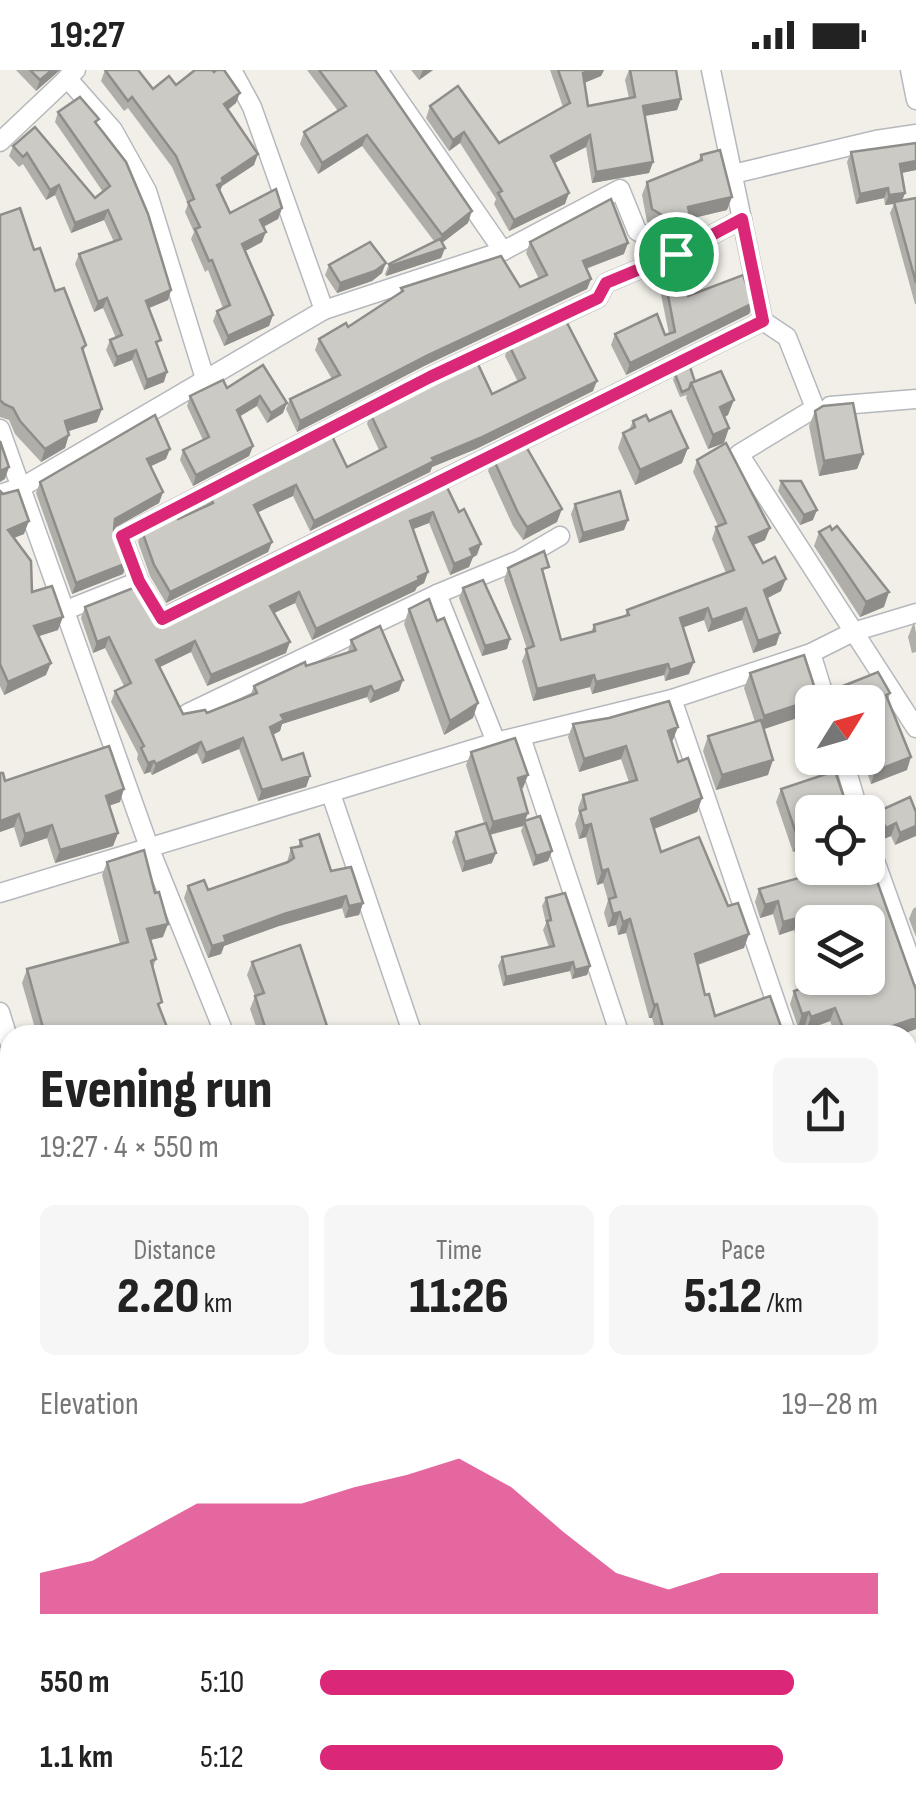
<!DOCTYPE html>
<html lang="en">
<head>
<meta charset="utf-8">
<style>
	body { margin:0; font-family:"Sofia Sans Condensed",sans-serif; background:#f6f6f6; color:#222; height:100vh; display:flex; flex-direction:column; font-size:38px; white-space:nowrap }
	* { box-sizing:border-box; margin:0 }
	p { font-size:32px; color:#767676 }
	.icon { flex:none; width:55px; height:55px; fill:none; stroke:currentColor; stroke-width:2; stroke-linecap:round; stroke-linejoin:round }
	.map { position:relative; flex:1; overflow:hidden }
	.panel { position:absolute; left:0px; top:955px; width:918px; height:790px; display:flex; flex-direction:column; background:#fff; border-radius:30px 30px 0 0; box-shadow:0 2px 8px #0004 }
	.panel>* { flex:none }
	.needle { width:65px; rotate:53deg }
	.tools { position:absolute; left:795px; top:615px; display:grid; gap:20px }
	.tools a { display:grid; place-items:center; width:90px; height:90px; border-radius:15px; background:#fff; box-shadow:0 2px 8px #0004; font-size:50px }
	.pin { position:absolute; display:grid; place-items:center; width:85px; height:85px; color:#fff; margin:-42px; border:5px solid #fff; border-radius:50%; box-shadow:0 2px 10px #0007 }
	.round { display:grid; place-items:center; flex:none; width:105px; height:105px; border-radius:15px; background:#f6f6f6 }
	.head { display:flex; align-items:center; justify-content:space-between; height:170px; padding:0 40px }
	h1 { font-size:55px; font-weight:800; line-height:75px }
	.metrics { display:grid; grid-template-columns:repeat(3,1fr); gap:15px; height:170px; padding:10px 40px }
	.metrics div { display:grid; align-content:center; border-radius:15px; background:#f6f6f6; text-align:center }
	.metrics b { font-size:50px; font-weight:800 }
	.metrics small { font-size:28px; font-weight:400 }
	.metrics p { font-size:28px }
	.chart { height:280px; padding:20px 40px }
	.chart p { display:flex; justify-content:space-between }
	.chart svg { width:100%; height:180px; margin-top:10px; fill:#db2777; opacity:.7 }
	ul { padding:0 40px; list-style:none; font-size:32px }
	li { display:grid; grid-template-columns:160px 120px 1fr; align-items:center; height:75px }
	li i { height:25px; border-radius:12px; background:#db2777 }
	.status { display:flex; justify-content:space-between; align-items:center; height:70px; padding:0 50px; background:#fff; direction:ltr }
	.status svg { height:28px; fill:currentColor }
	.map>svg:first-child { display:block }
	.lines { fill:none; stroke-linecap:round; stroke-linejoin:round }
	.river { stroke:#aadaff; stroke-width:35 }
	.minor-casing { stroke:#b5b8bc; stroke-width:21 }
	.minor { stroke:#fff; stroke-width:18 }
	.wall { fill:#afaea9 }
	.shaded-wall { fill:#8f8d8a }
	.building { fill:#cccac5; stroke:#8f8d8a; stroke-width:2.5 }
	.route-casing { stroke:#fff; stroke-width:20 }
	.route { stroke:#db2777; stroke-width:12 }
</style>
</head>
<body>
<div class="status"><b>19:27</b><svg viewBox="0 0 49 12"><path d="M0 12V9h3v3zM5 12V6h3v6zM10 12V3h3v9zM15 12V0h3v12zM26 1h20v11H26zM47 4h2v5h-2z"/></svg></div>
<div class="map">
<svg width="916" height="1745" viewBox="0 0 916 1745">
	<rect width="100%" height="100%" fill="#f1efe8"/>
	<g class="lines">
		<g class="river">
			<polyline points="908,1442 916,1445"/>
			<polyline points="0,1454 10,1452"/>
		</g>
		<g class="minor-casing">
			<g id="minor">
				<polyline points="232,0 252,37 324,240"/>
				<polyline points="378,0 503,181"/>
				<polyline points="711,0 763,251 787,267 815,338 739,384 916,658"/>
				<polyline points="910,0 916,30"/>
				<polyline points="67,8 113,60 147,121 206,312"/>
				<polyline points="0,72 76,0"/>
				<polyline points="733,104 876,70 916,64"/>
				<polyline points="676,184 606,213 598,228 430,307 122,466 139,511 161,549 763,251"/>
				<polyline points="830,336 916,329"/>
				<polyline points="0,359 149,777 225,965"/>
				<polyline points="0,424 22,417 324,240 503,181 620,119 637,161 676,184 742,149"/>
				<polyline points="437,524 496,672"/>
				<polyline points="66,540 139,511"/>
				<polyline points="811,583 826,632"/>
				<polyline points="672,629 787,965"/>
				<polyline points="188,643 437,524 519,490 560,466"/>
				<polyline points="521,667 620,965"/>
				<polyline points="843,688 859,742"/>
				<polyline points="331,724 413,965"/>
				<polyline points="868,771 916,905"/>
				<polyline points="0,823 496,672 672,629 811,583 853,562 916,543"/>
				<polyline points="0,942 10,974"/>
				<polyline points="908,1337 916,1364"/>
				<polyline points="908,1412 916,1414"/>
				<polyline points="0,1423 10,1419"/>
				<polyline points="169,1735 174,1745"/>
			</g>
		</g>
		<use href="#minor" class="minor"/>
	</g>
	<g class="wall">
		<polygon points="16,0 60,0 36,21"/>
		<polygon points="105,0 153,19 176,15 236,33 228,40 254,95 222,116 220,121 230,143 282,138 278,149 264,157 262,172 245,181 273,245 269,256 224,276 213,251 217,241 223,238 208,200 205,202 191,169 194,162 185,142 188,134 172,97 128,38 124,41 101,11"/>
		<polygon points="307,0 375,0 468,153 442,173 445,178 441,188 386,206 385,204 389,194 434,171 362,76 318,104 300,74 304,62 338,41"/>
		<polygon points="411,0 433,0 419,10"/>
		<polygon points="550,0 604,0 601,6 584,13 588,36 629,28 625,10 629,0 681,29 677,40 645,46 653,92 649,103 592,113 586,77 554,93 565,134 509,161 494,134 496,129 460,73 449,81 426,48 430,36 499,73 563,37"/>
		<polygon points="58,42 97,55 171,220 168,230 149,238 158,278 164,312 144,320 132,290 114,297 106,280 110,270 116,268 103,238 94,242 75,194 79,184 114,172 104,150 71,163 55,125 46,130 23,94 19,97 9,86 13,76 35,57 95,128 103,122 55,52"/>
		<polygon points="851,82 916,100 902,103 905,123 902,131 916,128 916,234 915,234 890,143 894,134 885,135 884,128 856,134 847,92"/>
		<polygon points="701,85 727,140 689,149 685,159 665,163 647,152 642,125 647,112 698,91"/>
		<polygon points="0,145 34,180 55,221 86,275 83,282 97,352 68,361 65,378 41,392 15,364 9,350 0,347"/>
		<polygon points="530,172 624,184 586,199 591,209 587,219 424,296 297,362 286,339 290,329 332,309 315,280 319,269 348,257 400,224 401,218 520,217 539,209 526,183"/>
		<polygon points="662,194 688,226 753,233 749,244 626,305 611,275 615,264 669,264 657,205"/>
		<polygon points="329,195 382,203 372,211 337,223 325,205"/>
		<polygon points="509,275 593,321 476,379 432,397 430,402 310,461 293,426 257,442 272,472 268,482 166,533 150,506 138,472 142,461 178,449 206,436 210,426 347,397 379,380 367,354 370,343 492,324 518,312 505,286"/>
		<polygon points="263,295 283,343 267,353 257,336 240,346 253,376 249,386 193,416 180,390 183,380 203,370 187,336 190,326 227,318"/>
		<polygon points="675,304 695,312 728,345 725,347 724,373 708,379 686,328 687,325 680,327 673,310"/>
		<polygon points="815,341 863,384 857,399 819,406 809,356"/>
		<polygon points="633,351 682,393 635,415 618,378 623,363 629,360"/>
		<polygon points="493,388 557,452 523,470 513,456 488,401"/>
		<polygon points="166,389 151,396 163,422 159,433 114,458 123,504 72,524 36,423 40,412"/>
		<polygon points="697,390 765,470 754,475 763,493 781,521 767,528 780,563 776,575 753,583 742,550 708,562 704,550 683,557 689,604 665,611 664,605 592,624 590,617 533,631 522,591 527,579 504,510 508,498 544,509 561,570 591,562 594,555 625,546 627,540 726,503 712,469 716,457 718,456 693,402"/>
		<polygon points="781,411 813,450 800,455 778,421"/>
		<polygon points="445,413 477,485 473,487 469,497 450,505 429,453 413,459 428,502 424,513 417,517 415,521 312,570 295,533 274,543 286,583 207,616 191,582 159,597 183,644 207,643 250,626 254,616 306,596 348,582 351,570 399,621 370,633 367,627 282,654 280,661 273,665 282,690 310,706 306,717 258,731 239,679 202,694 197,683 152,705 150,702 144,704 137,689 138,684 111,632 115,621 124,616 105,578 93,583 81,548 85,537 155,545 164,550 171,549"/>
		<polygon points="0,421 24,464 14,468 32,522 58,560 39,566 46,605 4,625 0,616"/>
		<polygon points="575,434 628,450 624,460 579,473 571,444"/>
		<polygon points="819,462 884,537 860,547 814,476"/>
		<polygon points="463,518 510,569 507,579 482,586 459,528"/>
		<polygon points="409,539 437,551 473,648 444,665 404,554"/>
		<polygon points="914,552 916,563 916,582 912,583 908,567"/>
		<polygon points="750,603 818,628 817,632 812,632 812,643 764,659 768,705 716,720 703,681 708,666 755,652 744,618"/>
		<polygon points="843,616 890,623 888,630 907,700 871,714 862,688 868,688 868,632 837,632"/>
		<polygon points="573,654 673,670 671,671 678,692 702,728 697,742 654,759 661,782 744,878 698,895 705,925 715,946 784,965 657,965 652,948 649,948 626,863 618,865 616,855 608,857 604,843 608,830 603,813 597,815 586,767 579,769 575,754 579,743 578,738 583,725 629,712 621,689 579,702 568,667"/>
		<polygon points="471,682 523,718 521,718 525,751 552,781 548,791 533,796 521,761 523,756 490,765 492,793 462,802 452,772 456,762 484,753 466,695"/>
		<polygon points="0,703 5,711 120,732 109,736 118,763 113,776 55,793 47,768 20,777 14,757 0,762"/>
		<polygon points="781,719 812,742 812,798 868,798 916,959 900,965 836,965 830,951 806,960 805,955 798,957 790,934 794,921 868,908 868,852 812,852 812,888 805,891 794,860 779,865 773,844 760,848 755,832 759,819 809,805 800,779 793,782 776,732"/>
		<polygon points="916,742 895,775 891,766 881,770 877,762 869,759 868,746"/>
		<polygon points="300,770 363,833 359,845 345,848 342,838 279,856 224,876 221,884 208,888 184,828 188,816 208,820 287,792 291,778 298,777"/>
		<polygon points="107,792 163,867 150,870 156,889 153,898 160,939 170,965 37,965 22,913 27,899 120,874 102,805"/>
		<polygon points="546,828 590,896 587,905 572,909 570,901 503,916 498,896 502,887 549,877 543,860 546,853 542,836"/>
		<polygon points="916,837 916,867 909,849 913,839"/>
		<polygon points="252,892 330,965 258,962 250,939 255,926 247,905"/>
		<polygon points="10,1044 10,1289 0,1291 0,1046"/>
		<polygon points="916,1056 916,1114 908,1099 908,1060"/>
		<polygon points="95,1735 158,1735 165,1745 102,1745"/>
		<polygon points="401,1735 525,1735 520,1745 403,1745 400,1739"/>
	</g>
	<g class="shaded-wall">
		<polygon points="52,0 60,0 36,21 40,10"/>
		<polygon points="423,0 433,0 419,10"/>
		<polygon points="592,0 604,0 601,6 579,15 583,3"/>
		<polygon points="240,23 236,33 220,45 224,34"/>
		<polygon points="681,29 677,40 639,47 643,36"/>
		<polygon points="464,62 460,73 449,81 453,70"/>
		<polygon points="367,65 362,76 318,104 322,93"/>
		<polygon points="590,65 586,77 547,97 551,86"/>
		<polygon points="258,84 254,95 222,116 219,123 217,115 222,108"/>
		<polygon points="916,91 916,100 896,104 900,94"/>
		<polygon points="653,92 649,103 592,113 596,102"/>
		<polygon points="59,115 55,125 46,130 50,120"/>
		<polygon points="888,118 884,128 856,134 860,124"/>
		<polygon points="569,123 565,134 509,161 514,150"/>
		<polygon points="905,123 901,133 885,135 889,125"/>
		<polygon points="732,127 727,140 689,149 685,159 665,163 670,150 688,137"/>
		<polygon points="282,138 278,149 256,160 260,150"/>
		<polygon points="108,140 104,150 71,163 75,153"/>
		<polygon points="472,141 468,153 438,176 442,165"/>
		<polygon points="266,162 262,172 238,185 242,174"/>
		<polygon points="628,173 624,184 579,201 583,191"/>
		<polygon points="445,178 441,188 386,206 390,196"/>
		<polygon points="386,193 382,203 372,211 337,223 340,213"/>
		<polygon points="591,209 587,219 424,296 297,362 300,351 428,285"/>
		<polygon points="171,220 168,230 142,241 146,231"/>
		<polygon points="107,228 103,238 94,242 98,232"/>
		<polygon points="753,233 749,244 626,305 630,293"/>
		<polygon points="273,245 269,256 224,276 228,266"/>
		<polygon points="136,280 132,290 114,297 117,287"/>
		<polygon points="167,302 164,312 144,320 147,310"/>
		<polygon points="597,311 593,321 476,379 432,397 430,402 310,461 314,451 432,388"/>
		<polygon points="260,326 257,336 234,350 237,340"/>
		<polygon points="734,330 728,345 715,351 720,337"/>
		<polygon points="287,333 283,343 267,353 271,343"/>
		<polygon points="102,339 97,352 60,364 65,351"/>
		<polygon points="729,358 724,373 708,379 713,365"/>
		<polygon points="69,365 65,378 41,392 45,379"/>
		<polygon points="253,376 249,386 193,416 196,405"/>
		<polygon points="688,378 682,393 635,415 640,400"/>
		<polygon points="170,379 166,389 143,400 147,389"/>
		<polygon points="863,384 857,399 819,406 824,391"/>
		<polygon points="9,397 5,409 0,412 0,401"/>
		<polygon points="296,415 293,426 250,446 254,435"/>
		<polygon points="163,422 159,433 111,460 115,449"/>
		<polygon points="562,439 557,452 523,470 527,457"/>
		<polygon points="817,440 813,450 800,455 804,445"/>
		<polygon points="433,442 429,453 406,462 410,451"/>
		<polygon points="628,450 624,460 579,473 583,463"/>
		<polygon points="29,451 24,464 3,472 8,460"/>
		<polygon points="770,458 765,470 745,478 749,467"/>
		<polygon points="272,472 268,482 166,533 170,522"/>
		<polygon points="481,474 477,485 473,487 469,497 450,505 454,494 470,479"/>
		<polygon points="127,493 123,504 72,524 76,513"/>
		<polygon points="428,502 424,513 417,517 415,521 312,570 316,559"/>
		<polygon points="786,509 781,521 760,532 764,520"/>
		<polygon points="299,522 295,533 266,547 270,536"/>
		<polygon points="889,522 884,537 860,547 866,532"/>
		<polygon points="708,538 704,550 676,560 680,548"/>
		<polygon points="746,538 742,550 708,562 712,550"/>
		<polygon points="63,547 58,560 30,569 34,556"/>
		<polygon points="780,563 776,575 753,583 758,571"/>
		<polygon points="109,567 105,578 93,583 97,572"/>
		<polygon points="510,569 507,579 482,586 485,576"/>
		<polygon points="195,571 191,582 152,601 156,590"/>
		<polygon points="290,572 286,583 207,616 211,605"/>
		<polygon points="694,592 689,604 665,611 670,600"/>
		<polygon points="51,593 46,605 4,625 8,612"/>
		<polygon points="668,594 664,605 592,624 596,612"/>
		<polygon points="594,605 590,617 533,631 537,619"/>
		<polygon points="403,610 399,621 370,633 374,622"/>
		<polygon points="371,616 367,627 282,654 280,661 266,668 270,657 281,645"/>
		<polygon points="818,628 817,632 812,632 812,643 758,661 764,646"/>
		<polygon points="478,633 473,648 444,665 450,651"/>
		<polygon points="678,657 673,670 663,674 668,661"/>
		<polygon points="243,668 239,679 202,694 206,683"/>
		<polygon points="201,672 197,683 152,705 156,694"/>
		<polygon points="626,676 621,689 579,702 584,689"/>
		<polygon points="911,687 907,700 871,714 875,701"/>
		<polygon points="773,690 768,705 716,720 722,705"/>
		<polygon points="154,691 150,702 144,704 148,693"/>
		<polygon points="528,705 523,718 513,721 518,708"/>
		<polygon points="310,706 306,717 258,731 262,720"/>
		<polygon points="124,719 120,732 101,738 106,726"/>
		<polygon points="702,728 697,742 646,762 651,749"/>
		<polygon points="528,743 523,756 488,765 493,752"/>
		<polygon points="19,744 14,757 0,762 0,751"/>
		<polygon points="874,746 869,759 868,759 868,748"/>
		<polygon points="896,753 891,766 881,770 886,758"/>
		<polygon points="591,754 586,767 579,769 584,756"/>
		<polygon points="52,755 47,768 20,777 25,764"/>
		<polygon points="916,756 916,766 895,775 900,763"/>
		<polygon points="118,763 113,776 55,793 60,780"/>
		<polygon points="805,767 800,779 793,782 798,769"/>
		<polygon points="552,781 548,791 533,796 536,786"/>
		<polygon points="496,783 492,793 462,802 465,792"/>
		<polygon points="608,799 603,813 597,815 602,801"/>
		<polygon points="346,826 342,838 279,856 224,876 221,884 208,888 212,876 224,866 284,844"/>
		<polygon points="778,831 773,844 760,848 765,835"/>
		<polygon points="363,833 359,845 345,848 349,836"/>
		<polygon points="620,842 616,855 608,857 613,844"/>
		<polygon points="798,848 794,860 779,865 783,852"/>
		<polygon points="630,849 626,863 618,865 623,852"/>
		<polygon points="168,854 163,867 142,872 147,859"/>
		<polygon points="749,864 744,878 690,897 695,884"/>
		<polygon points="812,877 812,888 805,891 809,878"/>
		<polygon points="573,892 570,901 503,916 506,907"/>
		<polygon points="590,896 587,905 572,909 575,900"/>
		<polygon points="657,934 652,948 649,948 654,935"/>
		<polygon points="835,938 830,951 806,960 811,947"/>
		<polygon points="809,942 805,955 798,957 802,944"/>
		<polygon points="916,948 916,959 900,965 872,965 872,963"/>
		<polygon points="916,1007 916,1015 908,1019 908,1010"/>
		<polygon points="916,1171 916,1184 908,1187 908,1174"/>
		<polygon points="916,1227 916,1238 908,1241 908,1230"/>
		<polygon points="10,1277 10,1289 0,1291 0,1279"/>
		<polygon points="10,1379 9,1390 0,1392 0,1381"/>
	</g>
	<g class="building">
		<polygon points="30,0 52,0 40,10"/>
		<polygon points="105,0 138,0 153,19 169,6 176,15 195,0 212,0 214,2 216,0 224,0 240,23 224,34 258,84 222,108 223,112 217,115 230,143 276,119 282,138 260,150 266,162 242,174 273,245 228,266 217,241 230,235 212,190 209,191 195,159 200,157 188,132 194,129 176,86 132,27 128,31"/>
		<polygon points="319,0 375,0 472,141 442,165 367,65 322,93 304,62 346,36"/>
		<polygon points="558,0 592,0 583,3 588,36 635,27 630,0 676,0 681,29 643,36 653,92 596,102 590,65 551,86 569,123 514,150 498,123 502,121 464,62 453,70 430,36 458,16 499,73 570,33"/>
		<polygon points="80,27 99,49 95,52 126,92 148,144 171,220 146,231 161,270 156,272 167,302 147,310 136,280 117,287 110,270 122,265 107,228 98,232 79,184 121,169 108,140 75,153 59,115 50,120 27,83 23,87 13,76 35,57 95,128 110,116 58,42"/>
		<polygon points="916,73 916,91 900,94 905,123 889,125 888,118 860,124 851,82"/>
		<polygon points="720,80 732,127 688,137 690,146 670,150 652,139 647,112 702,90 701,85"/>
		<polygon points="916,128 916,213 894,132"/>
		<polygon points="611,129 628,173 583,191 591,209 428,285 300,351 290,329 340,305 319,269 346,253 348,257 403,221 401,218 501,186 520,217 547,205 530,172"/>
		<polygon points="20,138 34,180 40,178 55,221 64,218 86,275 82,278 102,339 65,351 69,365 45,379 20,351 13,338 4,334 0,330 0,145"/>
		<polygon points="440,169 445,178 390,196 389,194"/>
		<polygon points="370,172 386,193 375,201 340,213 329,195"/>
		<polygon points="670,190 688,226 743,205 753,233 630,293 615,264 657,244 665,265 675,262 662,194"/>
		<polygon points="565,249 597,311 480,368 432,388 434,391 314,451 296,415 254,435 272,472 170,522 154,495 142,461 176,444 178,449 213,433 210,426 331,364 347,397 386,377 370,343 476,290 492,324 525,308 509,275"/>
		<polygon points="263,295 287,333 271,343 260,326 237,340 253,376 196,405 183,380 209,367 190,326 223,310 227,318"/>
		<polygon points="690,297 695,312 691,313 689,319 682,322 675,304"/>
		<polygon points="721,301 734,330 720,337 729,358 713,365 691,313"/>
		<polygon points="853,333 863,384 824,391 815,341 823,336"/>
		<polygon points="671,341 688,378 640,400 623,363 635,357 633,351 646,345 649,351"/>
		<polygon points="155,345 170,379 147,389 163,422 115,449 114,460 127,493 76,513 40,412"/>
		<polygon points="0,371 9,397 0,401"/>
		<polygon points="524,373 562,439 527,457 518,443 493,388"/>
		<polygon points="726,373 770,458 749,467 763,493 775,487 786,509 764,520 780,563 758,571 746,538 712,550 708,538 680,548 694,592 670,600 668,594 596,612 594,605 537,619 526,579 534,576 508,498 544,481 549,497 542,499 561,570 595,561 594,555 629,545 627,540 734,500 716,457 726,453 697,390"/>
		<polygon points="781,411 801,411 817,440 804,445"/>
		<polygon points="445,413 459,442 464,439 481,474 470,479 473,486 454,494 433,442 410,451 428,502 418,507 419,510 316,559 299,522 270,536 290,572 211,605 195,571 156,590 183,644 205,640 207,643 257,623 254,616 305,592 306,596 356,580 351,570 380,556 403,610 374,622 371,616 281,645 284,650 270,657 282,690 303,683 310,706 262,720 243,668 206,683 201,672 156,694 154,691 148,693 141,678 144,676 115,621 131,613 109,567 97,572 85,537 138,516 155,545 164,550 171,549"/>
		<polygon points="18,420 29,451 8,460 31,491 32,522 52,516 63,547 34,556 51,593 8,612 0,594 0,421 3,424"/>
		<polygon points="620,421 628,450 583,463 575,434"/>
		<polygon points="830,456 832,460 837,456 889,522 866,532 819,462"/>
		<polygon points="483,510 510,569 485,576 463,518"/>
		<polygon points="429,529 437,551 444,548 478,633 450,651 409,539"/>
		<polygon points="804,585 818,628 764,646 750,603"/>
		<polygon points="878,602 890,623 886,625 911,687 875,701 868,677 868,632 842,632 840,628 843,616"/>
		<polygon points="669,631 678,657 668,661 678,692 688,688 702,728 651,749 661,782 699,767 728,836 738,833 749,864 695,884 705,925 709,924 715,946 770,926 784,965 665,965 657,934 654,935 630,849 623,852 620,842 613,844 609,829 616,827 608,799 602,801 591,754 584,756 580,741 586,739 583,725 637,710 626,676 584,689 573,654 609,648"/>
		<polygon points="761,650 773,690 722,705 708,666"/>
		<polygon points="515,668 528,705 518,708 528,743 493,752 471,682"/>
		<polygon points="109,676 124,719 106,726 118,763 60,780 52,755 25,764 19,744 0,751 0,703 3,703 5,711"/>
		<polygon points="835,701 849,742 812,742 812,790 805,767 798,769 781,719"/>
		<polygon points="910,727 916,742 916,756 900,763 896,753 886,758 881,749 874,746 868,748 868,746"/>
		<polygon points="540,746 552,781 536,786 524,751"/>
		<polygon points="486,753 496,783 465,792 456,762"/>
		<polygon points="319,764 331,801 351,797 363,833 349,836 346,826 284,844 224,866 226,872 212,876 188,816 204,810 208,820 288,792 294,788 291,778 302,776 300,770"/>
		<polygon points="144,780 155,823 159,822 168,854 147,859 156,889 151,891 162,932 158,934 170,965 45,965 27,899 128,872 107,792"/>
		<polygon points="868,786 916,920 916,948 872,963 873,965 846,965 835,938 811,947 809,942 802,944 794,921 832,908 868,908 868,852 812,852 812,877 809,878 798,848 783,852 778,831 765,835 759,819 817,803 815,798 868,798"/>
		<polygon points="565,823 590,896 575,900 573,892 506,907 502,887 554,876 547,851 551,850 546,828"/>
		<polygon points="300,875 330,965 250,965 266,960 255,926 264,923 252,892"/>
		<polygon points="916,983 916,1007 908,1010 908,987"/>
		<polygon points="10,1044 10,1277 0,1279 0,1142 8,1141 0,1110 0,1046"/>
		<polygon points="916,1056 916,1090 908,1074 908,1060"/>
		<polygon points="916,1137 916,1171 908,1174 908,1140"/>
		<polygon points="916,1204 916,1227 908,1230 908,1207"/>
		<polygon points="10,1313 10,1352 8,1353 10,1362 10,1379 0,1381 0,1314"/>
		<polygon points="108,1735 158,1735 165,1745 107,1745 105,1743 111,1738"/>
		<polygon points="408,1735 523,1735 516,1745 414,1745"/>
	</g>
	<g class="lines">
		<g class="route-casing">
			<polygon id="route" points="742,149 763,251 162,549 139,511 122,466 430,307 598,228 606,213 676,184"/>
		</g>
		<use href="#route" class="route"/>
	</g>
</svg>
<div class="tools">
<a><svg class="needle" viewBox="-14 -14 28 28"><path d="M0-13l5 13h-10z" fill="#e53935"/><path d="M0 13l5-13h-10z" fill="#767676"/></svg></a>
<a><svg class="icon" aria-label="locate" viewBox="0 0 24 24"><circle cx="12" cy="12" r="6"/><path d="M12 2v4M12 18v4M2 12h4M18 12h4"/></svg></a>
<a><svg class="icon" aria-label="layers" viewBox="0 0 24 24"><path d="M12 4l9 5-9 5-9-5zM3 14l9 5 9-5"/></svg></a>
</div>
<div class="pin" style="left:676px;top:184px;background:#1e9e55"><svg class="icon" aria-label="arrive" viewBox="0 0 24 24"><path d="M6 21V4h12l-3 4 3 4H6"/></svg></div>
<section class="panel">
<div class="head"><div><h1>Evening run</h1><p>19:27 · 4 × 550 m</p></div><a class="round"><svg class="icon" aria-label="share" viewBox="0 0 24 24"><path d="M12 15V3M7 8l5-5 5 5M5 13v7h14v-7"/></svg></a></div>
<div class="metrics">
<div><p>Distance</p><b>2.20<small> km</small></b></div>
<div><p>Time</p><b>11:26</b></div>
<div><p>Pace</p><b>5:12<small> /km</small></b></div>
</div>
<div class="chart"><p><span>Elevation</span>19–28 m</p>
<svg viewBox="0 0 160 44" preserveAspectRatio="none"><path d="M0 44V34L10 31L20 24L30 17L40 17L50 17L60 13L70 10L80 6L90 13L100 24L110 34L120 38L130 34L140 34L150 34L160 34V44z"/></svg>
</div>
<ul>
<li><b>550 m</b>5:10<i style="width:85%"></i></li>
<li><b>1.1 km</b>5:12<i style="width:83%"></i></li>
</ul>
</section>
</div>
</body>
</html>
